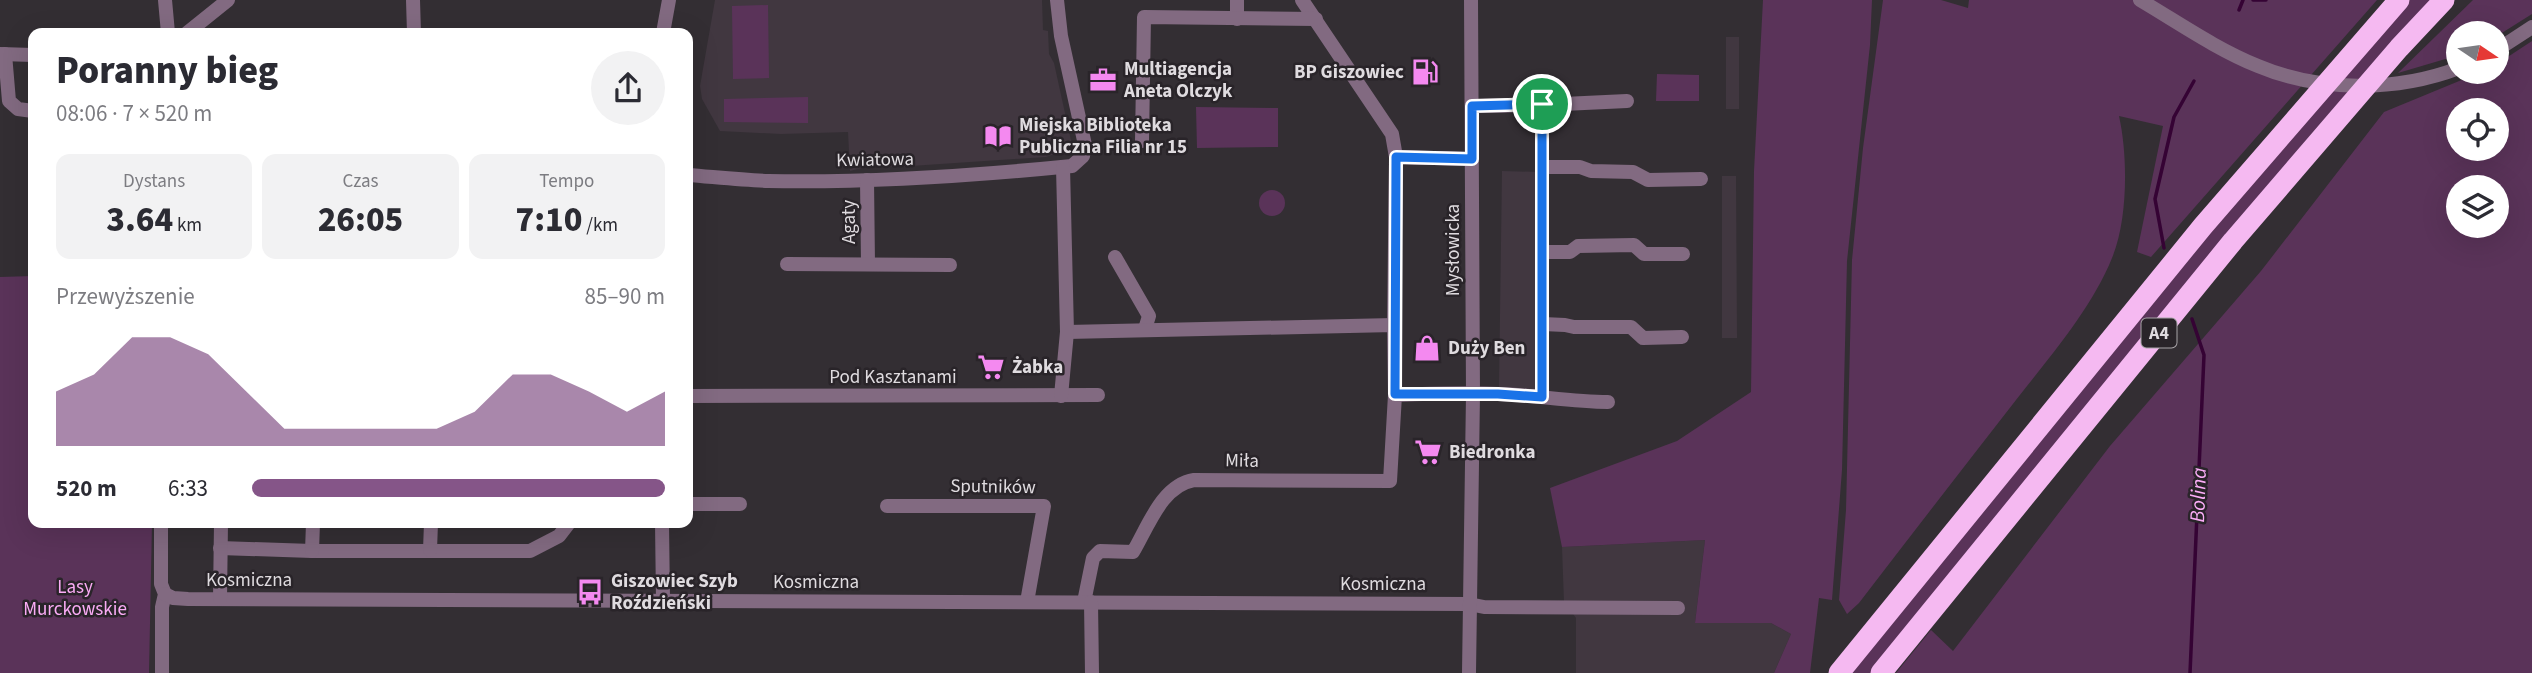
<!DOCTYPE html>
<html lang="pl">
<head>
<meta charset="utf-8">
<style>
	body { margin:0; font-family:"Source Sans 3",sans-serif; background:#f2f2f3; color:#2b2b33; height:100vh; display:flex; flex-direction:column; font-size:26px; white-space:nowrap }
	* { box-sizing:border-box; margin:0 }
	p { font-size:23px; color:#7c7c81 }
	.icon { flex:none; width:38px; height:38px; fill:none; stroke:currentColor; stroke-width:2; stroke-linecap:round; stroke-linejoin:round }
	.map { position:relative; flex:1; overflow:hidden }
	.side { position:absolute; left:28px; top:28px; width:665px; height:500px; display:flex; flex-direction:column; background:#fff; border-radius:14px; box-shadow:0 7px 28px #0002 }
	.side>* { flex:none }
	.needle { width:46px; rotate:103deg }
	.fabs { position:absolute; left:2446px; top:21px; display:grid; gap:14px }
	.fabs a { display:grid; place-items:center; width:63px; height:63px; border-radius:50%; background:#fff; box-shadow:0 7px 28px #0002; font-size:35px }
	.pin { position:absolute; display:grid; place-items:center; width:60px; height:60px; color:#fff; margin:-30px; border:4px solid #fff; border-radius:50%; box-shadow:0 2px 7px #0007 }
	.round { display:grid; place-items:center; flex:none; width:74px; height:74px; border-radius:37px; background:#f2f2f3 }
	.head { display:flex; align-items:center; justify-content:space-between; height:119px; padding:0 28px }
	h1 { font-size:38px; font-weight:800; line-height:52px }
	.metrics { display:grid; grid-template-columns:repeat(3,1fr); gap:10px; height:119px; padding:7px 28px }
	.metrics div { display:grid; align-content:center; border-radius:14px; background:#f2f2f3; text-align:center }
	.metrics b { font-size:35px; font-weight:800 }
	.metrics small { font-size:19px; font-weight:400 }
	.metrics p { font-size:19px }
	.chart { height:196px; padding:14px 28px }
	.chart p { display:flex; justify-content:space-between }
	.chart svg { width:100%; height:126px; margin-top:7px; fill:#855588; opacity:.7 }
	ul { padding:0 28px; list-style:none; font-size:23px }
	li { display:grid; grid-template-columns:112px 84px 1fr; align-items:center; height:52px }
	li i { height:18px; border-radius:9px; background:#855588 }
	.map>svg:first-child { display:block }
	.built { fill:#413740 }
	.green { fill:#5a3359; fill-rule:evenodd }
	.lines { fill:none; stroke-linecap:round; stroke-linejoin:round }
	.stream { stroke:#350334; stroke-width:3.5 }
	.minor { stroke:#826a81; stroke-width:14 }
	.highway { stroke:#f5b9f1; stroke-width:21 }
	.route-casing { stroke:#fff; stroke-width:14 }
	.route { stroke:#1a73e8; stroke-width:9 }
	.labels { text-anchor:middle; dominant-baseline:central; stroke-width:5; stroke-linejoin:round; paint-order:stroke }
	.shield { fill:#292429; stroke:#a8a4a8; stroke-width:2 }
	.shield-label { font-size:18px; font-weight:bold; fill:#dfdbdf }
	.poi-label { font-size:19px; font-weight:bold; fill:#dfdbdf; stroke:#292429; text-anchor:start }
	.street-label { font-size:19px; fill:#dfdbdf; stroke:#292429 }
	.park-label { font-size:19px; fill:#faabf5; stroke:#292429 }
	.water-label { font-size:21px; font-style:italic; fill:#fbadf7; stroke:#292429 }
</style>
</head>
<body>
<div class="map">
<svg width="2532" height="673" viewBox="0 0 2532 673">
	<rect width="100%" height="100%" fill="#332e33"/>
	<g class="built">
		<polygon points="715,0 1042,0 1043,30 1048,31 1049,54 1054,63 1072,145 1061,148 1054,154 1046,157 896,167 873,165 850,171 848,132 781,134 720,131 702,99 700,86"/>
		<rect x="1726" y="37" width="13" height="72"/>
		<polygon points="1502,171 1539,172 1536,390 1499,389"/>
		<polygon points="1722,176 1736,176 1737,338 1722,338"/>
		<polygon points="1705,540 1695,623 1771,623 1791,634 1774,673 1576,673 1576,618 1564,602 1562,547"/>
	</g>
	<g class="green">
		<polygon points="1763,0 1872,0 1870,45 1847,261 1842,470 1832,600 1819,598 1810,673 1774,673 1791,634 1771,623 1695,623 1705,540 1562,547 1550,488 1677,441 1751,392 1754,171"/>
		<path d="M1883 0H1941L1968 8 1969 0H2377L2151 257 2137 252 2163 126 2119 116C2128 156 2128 220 2112 258 2092 308 2049 358 2016 400 1964 467 1911 535 1859 603L1847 614 1839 600 1846 510 1852 260 1863 148Z"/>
		<polygon points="2407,0 2430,0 2312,133 1871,673 1848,673 2215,223"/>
		<polygon points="2473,0 2532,0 2532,14 2497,36 2497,33 2459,33 2459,55 2398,73"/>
		<polygon points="768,5 769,78 733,79 732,6"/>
		<path d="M2532 41V673H1896L1931 630 1953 651 2110 446 2261 271 2384 112 2481 72H2497V64ZM2459 110H2497V149H2459ZM2459 187H2497V226H2459Z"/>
		<polygon points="1657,74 1699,75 1699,101 1656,101"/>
		<polygon points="808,97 808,123 724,122 724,99"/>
		<polygon points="1196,107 1278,108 1278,147 1197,148"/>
		<circle cx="1272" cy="203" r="13"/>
		<polygon points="33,276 33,523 152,523 149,673 0,673 0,277"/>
	</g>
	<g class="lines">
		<g class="stream">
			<polyline points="2253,0 2266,0"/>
			<polyline points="2239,10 2243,0"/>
			<polyline points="2164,248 2155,199 2174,117 2194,81"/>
			<polyline points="2190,673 2204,355 2192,319"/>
		</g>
		<g class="minor">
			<polyline points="165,0 168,33"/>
			<polyline points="413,0 414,33"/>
			<polyline points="1302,0 1392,134 1396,157 1394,325"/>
			<path d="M2140 0C2179 23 2216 49 2258 66 2320 92 2396 92 2459 68"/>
			<polyline points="1237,19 1237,0"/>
			<polyline points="187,33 228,0"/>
			<polyline points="663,33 669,0"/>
			<polyline points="2497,50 2532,27"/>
			<polyline points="0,54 33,55"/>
			<polyline points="5,54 9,101 18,109 33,111"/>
			<polyline points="1542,105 1627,101"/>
			<polyline points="1472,106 1542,105 1542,397"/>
			<polyline points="1142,141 1144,17 1316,19"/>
			<polyline points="1396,157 1472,159"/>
			<polyline points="1544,167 1580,167 1591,171 1633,172 1648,180 1701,179"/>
			<path d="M688 175C714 177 741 180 768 181 870 183 971 176 1072 166L1083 156 1085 145 1061 36 1057 0"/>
			<polyline points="867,180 868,264"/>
			<polyline points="1543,252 1570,252 1578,246 1634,245 1644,254 1683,254"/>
			<polyline points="1115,257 1149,316 1145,329"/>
			<polyline points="787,264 950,265"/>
			<polyline points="1543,324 1565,325 1574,327 1631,327 1643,338 1682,337"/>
			<path d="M1067 332 1394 325 1395 395 1390 481 1194 480C1162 485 1148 527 1133 552L1100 551 1093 558 1084 602"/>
			<path d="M1395 395C1429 394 1465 392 1499 394 1535 395 1571 402 1608 402"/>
			<polyline points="688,396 1098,395"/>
			<polyline points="1061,396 1067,332 1063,167"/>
			<polyline points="688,504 740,504"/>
			<polyline points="887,506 1044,506 1027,602"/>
			<polyline points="161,523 161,584 165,594 162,607 162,673"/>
			<polyline points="662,523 663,601"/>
			<polyline points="220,548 312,551 530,551 559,536 569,523"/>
			<polyline points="430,550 431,523"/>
			<polyline points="312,551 313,523"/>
			<polyline points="165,594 173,598 188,599 1469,604 1484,607 1678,608"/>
			<polyline points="220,599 221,523"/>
			<polyline points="1091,602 1092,673"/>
			<polyline points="1469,673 1473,394 1471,0"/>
		</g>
		<g class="highway">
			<polyline points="1839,673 2203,226 2399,0"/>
			<polyline points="1881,673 2233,241 2399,48 2444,0"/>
		</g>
	</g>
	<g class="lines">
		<g class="route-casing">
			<polygon id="route" points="1542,104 1542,397 1498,394 1395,394 1396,157 1472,159 1472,106"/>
		</g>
		<use href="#route" class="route"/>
	</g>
	<defs>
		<g id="fuel-bare" transform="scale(2.1)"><path d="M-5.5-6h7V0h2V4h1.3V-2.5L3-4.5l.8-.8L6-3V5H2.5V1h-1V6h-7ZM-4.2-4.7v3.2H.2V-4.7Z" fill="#f489f0" stroke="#292429" stroke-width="2.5" paint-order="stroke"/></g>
		<g id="office-bare" transform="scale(2.1)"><path d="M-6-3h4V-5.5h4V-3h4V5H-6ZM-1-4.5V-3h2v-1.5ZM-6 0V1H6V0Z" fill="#f489f0" stroke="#292429" stroke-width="2.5" paint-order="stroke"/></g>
		<g id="library-bare" transform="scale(2.1)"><path d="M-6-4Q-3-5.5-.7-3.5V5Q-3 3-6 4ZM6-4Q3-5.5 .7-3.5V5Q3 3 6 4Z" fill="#f489f0" stroke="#292429" stroke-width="2.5" paint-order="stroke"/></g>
		<g id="shop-bare" transform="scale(2.1)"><path d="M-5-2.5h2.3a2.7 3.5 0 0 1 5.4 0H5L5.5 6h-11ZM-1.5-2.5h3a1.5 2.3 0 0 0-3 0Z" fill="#f489f0" stroke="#292429" stroke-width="2.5" paint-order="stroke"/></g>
		<g id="supermarket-bare" transform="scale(2.1)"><path d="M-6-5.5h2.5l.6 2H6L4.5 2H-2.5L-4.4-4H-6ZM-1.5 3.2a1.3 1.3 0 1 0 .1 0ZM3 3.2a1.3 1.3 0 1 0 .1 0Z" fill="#f489f0" stroke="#292429" stroke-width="2.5" paint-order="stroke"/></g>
		<g id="bus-bare" transform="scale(2.1)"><path d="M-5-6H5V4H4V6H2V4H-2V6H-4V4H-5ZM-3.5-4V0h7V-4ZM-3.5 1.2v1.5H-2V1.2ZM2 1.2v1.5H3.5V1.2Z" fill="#f489f0" stroke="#292429" stroke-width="2.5" paint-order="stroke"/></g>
	</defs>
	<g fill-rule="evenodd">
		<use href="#fuel-bare" x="1425" y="72"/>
		<use href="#office-bare" x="1103" y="80"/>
		<use href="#library-bare" x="998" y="136"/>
		<use href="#shop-bare" x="1427" y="348"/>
		<use href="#supermarket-bare" x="991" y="367"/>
		<use href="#supermarket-bare" x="1428" y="452"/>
		<use href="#bus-bare" x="590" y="592"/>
	</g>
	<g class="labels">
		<rect class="shield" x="2141.5" y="318.5" width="35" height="29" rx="5"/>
		<g class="shield-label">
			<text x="2159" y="333">A4</text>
		</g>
		<g class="poi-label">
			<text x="1124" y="69">Multiagencja<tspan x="1124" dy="22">Aneta Olczyk</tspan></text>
			<text x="1404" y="72" text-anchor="end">BP Giszowiec</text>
			<text x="1019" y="125">Miejska Biblioteka<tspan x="1019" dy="22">Publiczna Filia nr 15</tspan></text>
			<text x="1448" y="348">Duży Ben</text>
			<text x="1012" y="367">Żabka</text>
			<text x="1449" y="452">Biedronka</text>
			<text x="611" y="581">Giszowiec Szyb<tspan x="611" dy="22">Roździeński</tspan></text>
		</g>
		<g class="street-label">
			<text transform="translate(875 160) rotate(-1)">Kwiatowa</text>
			<text transform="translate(849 222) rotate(-90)">Agaty</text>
			<text transform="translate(1453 250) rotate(-90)">Mysłowicka</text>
			<text x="893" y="377">Pod Kasztanami</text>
			<text transform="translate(1242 461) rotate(1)">Miła</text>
			<text transform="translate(993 487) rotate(1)">Sputników</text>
			<text x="249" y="580">Kosmiczna</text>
			<text x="816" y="582">Kosmiczna</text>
			<text x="1383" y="584">Kosmiczna</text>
		</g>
		<g class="park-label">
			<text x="75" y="587">Lasy<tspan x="75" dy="22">Murckowskie</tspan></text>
		</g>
		<g class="water-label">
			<text transform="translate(2198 495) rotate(-88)">Bolina</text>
		</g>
	</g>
</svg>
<div class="fabs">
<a><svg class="needle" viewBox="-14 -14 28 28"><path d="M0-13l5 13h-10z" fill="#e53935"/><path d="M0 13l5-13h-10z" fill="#7c7c81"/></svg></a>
<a><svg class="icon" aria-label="locate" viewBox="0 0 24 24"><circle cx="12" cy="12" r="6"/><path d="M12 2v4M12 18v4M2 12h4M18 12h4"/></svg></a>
<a><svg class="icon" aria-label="layers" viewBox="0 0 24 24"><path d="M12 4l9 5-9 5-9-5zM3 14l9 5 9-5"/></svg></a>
</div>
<div class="pin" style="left:1542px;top:104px;background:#1e9e55"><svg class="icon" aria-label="arrive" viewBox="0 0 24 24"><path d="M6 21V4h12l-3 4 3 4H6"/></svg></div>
<section class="side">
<div class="head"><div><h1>Poranny bieg</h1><p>08:06 · 7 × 520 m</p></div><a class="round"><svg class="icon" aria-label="share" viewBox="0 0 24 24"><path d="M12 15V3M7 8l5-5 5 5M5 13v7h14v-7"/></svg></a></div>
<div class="metrics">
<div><p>Dystans</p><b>3.64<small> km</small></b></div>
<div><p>Czas</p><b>26:05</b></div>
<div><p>Tempo</p><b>7:10<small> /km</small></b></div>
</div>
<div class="chart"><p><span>Przewyższenie</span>85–90 m</p>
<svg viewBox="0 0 160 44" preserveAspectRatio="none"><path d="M0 44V25L10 19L20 6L30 6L40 12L50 25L60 38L70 38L80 38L90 38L100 38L110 32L120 19L130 19L140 25L150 32L160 25V44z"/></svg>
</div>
<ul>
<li><b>520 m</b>6:33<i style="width:100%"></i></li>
</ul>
</section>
</div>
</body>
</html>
